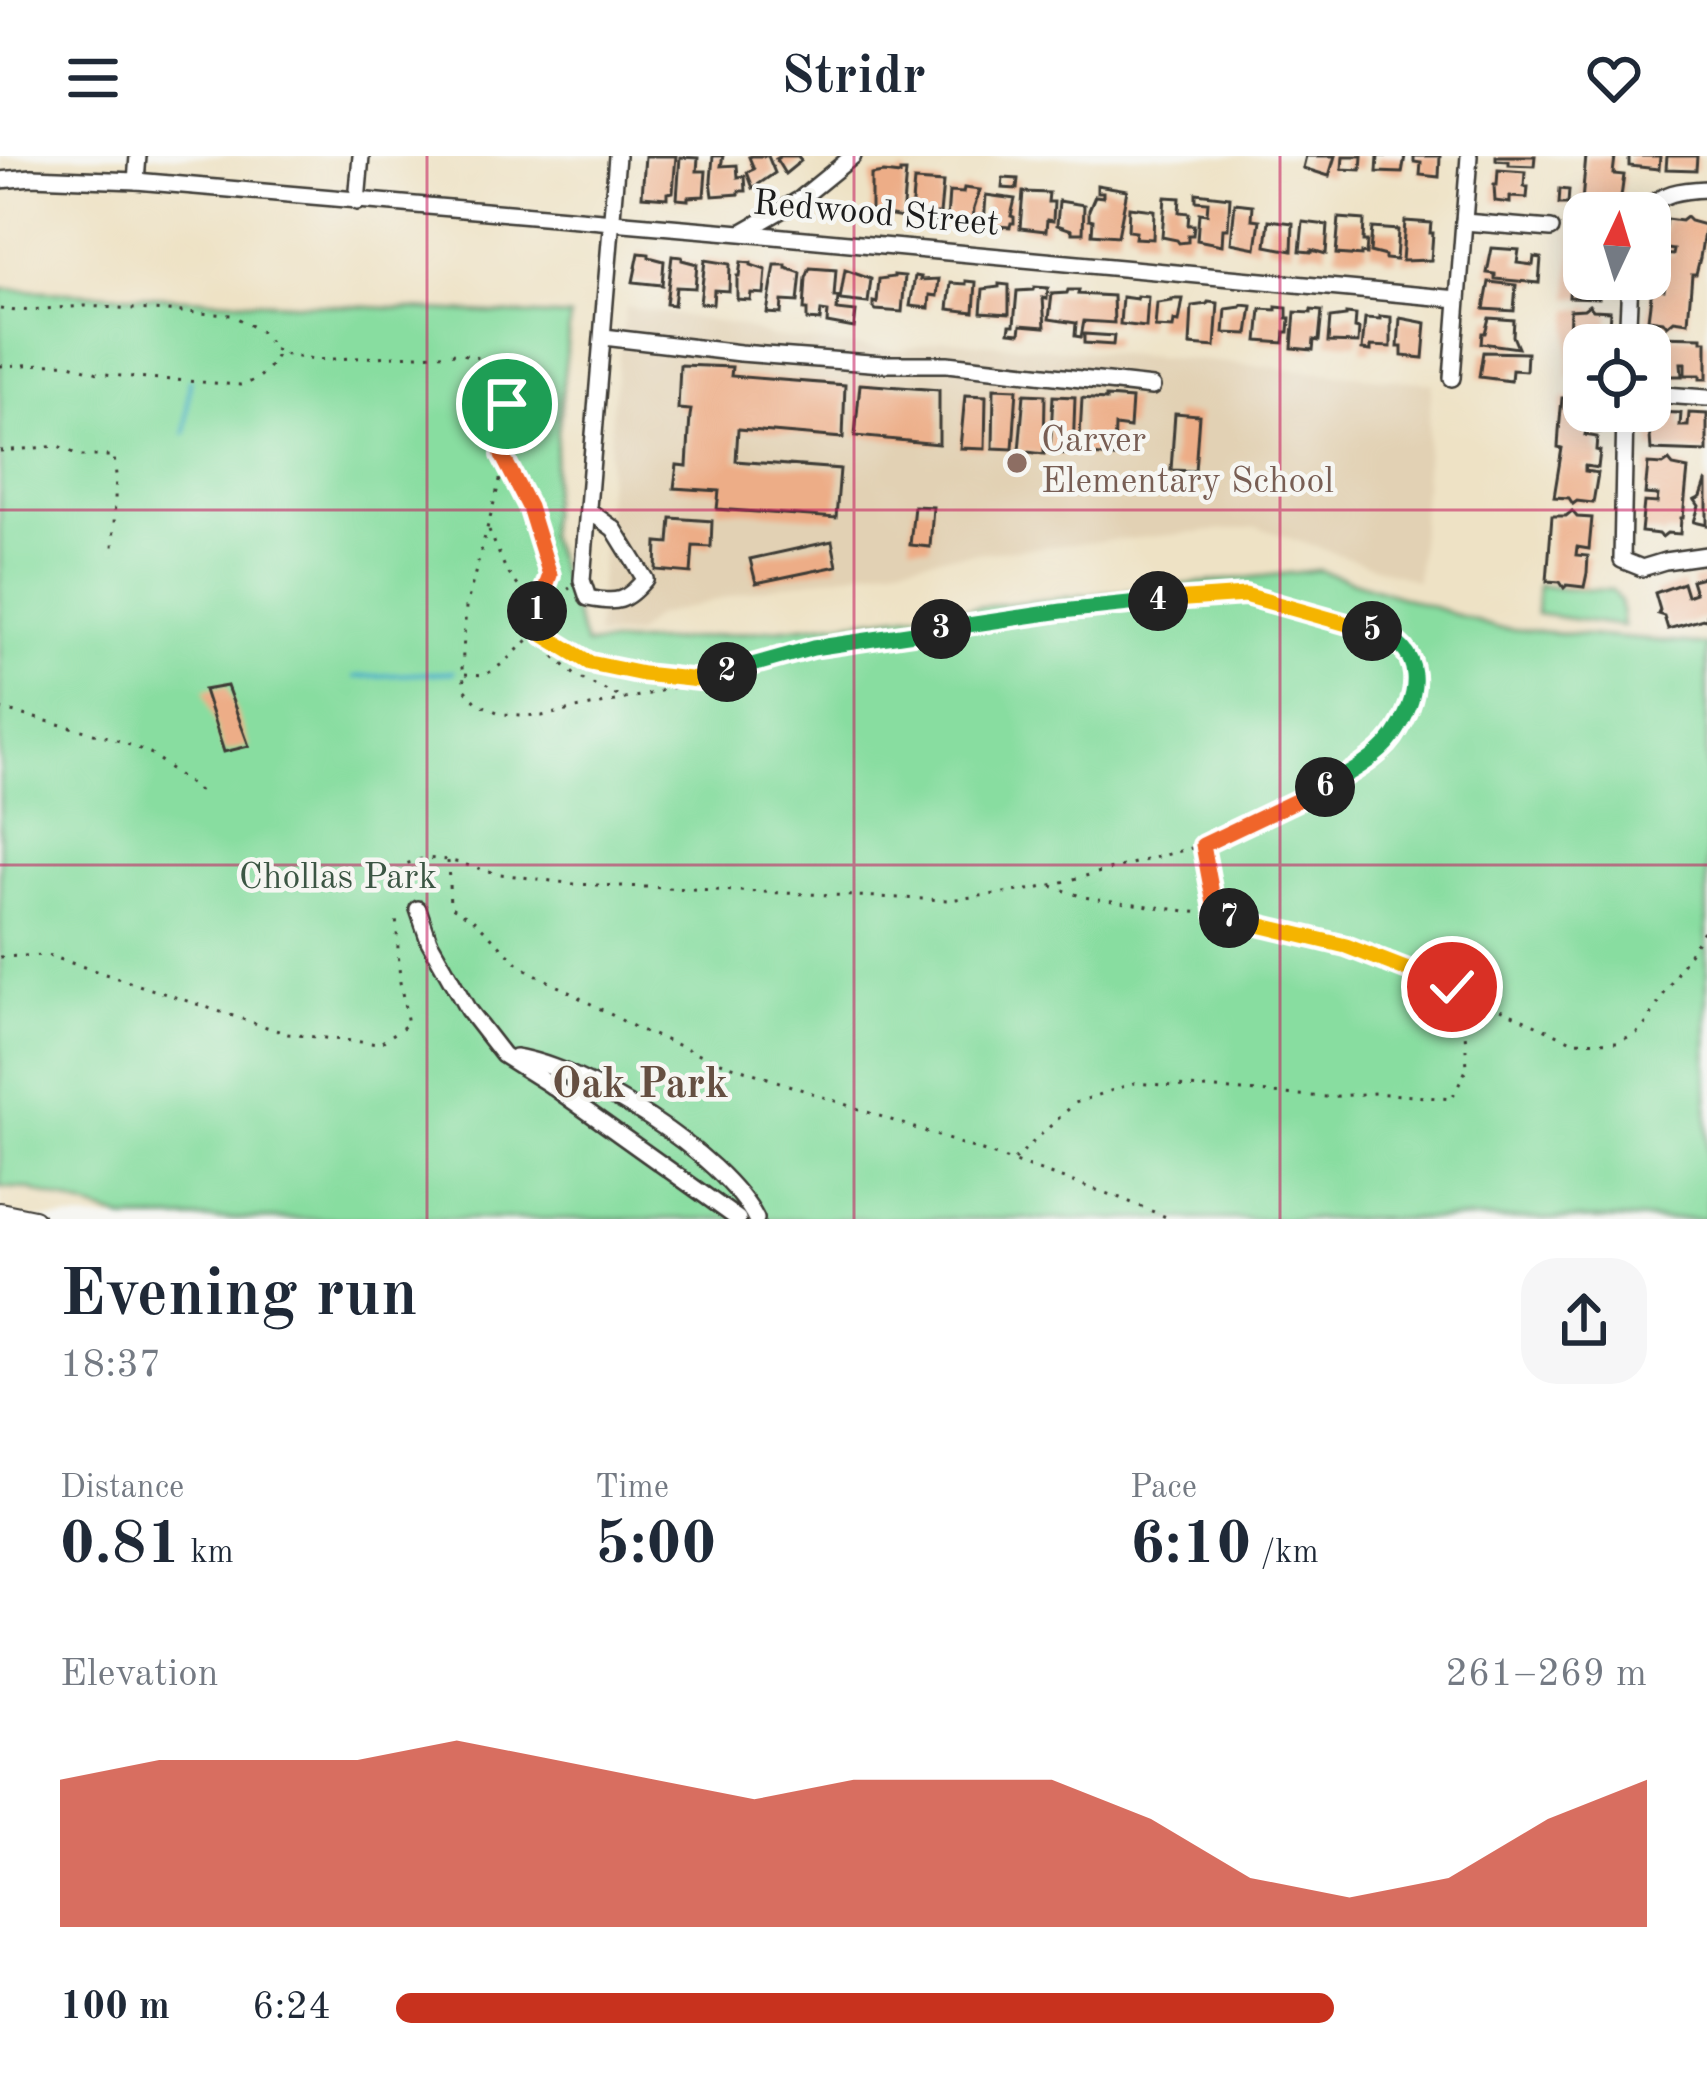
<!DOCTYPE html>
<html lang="en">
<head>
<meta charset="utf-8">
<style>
	body { margin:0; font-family:"Old Standard TT",serif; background:#f6f6f7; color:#1f2937; height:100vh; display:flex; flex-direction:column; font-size:45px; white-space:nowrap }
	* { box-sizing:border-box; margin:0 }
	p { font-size:39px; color:#747a83 }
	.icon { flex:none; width:66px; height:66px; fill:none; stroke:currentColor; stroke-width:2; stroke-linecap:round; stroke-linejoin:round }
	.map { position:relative; height:1063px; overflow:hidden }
	.drawer { display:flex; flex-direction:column; background:#fff; flex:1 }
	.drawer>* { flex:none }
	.needle { width:78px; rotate:4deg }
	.buttons { position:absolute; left:1563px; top:36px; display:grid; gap:24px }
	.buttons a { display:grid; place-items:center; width:108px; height:108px; border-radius:24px; background:#fff; box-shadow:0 6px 30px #0003; font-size:60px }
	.pin { position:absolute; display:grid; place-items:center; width:102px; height:102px; color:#fff; margin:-51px; border:6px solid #fff; border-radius:50%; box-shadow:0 3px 12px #0007 }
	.km { position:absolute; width:60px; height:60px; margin:-30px; border-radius:50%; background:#222; color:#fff; font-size:33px; line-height:60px; text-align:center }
	.round { display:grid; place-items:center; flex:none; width:126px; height:126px; border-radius:36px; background:#f6f6f7 }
	.head { display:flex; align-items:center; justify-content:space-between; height:204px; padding:0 60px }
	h1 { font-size:66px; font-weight:800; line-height:90px }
	.stats { display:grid; grid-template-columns:repeat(3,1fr); gap:18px; height:204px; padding:12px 60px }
	.stats div { display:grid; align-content:center }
	.stats b { font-size:60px; font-weight:800 }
	.stats small { font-size:33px; font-weight:400 }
	.stats p { font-size:33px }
	.chart { height:336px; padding:24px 60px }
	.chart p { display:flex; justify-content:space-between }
	.chart svg { width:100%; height:216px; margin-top:12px; fill:#c8321e; opacity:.7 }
	ul { padding:0 60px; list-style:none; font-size:39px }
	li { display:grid; grid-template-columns:192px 144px 1fr; align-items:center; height:90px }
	li i { height:30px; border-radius:15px; background:#c8321e }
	header { display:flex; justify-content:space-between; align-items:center; height:156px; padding:0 60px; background:#fff; font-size:54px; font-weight:800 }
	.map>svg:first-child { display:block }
	.built { fill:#e2d1b4 }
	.green { fill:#88dda0; stroke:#527c5e; stroke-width:3 }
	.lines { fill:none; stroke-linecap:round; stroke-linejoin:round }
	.stream { stroke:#45aec4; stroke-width:4.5 }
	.building { fill:#edad87 }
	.minor-casing { stroke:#3c3a35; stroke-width:20 }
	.major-casing { stroke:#3c3a35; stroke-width:22 }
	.path { stroke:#3c3a35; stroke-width:3; stroke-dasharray:3 9; stroke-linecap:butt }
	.minor { stroke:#fff; stroke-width:15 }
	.major { stroke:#fff; stroke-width:18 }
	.split-1-casing { stroke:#fff; stroke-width:24 }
	.split-2-casing { stroke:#fff; stroke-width:24 }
	.split-3-casing { stroke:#fff; stroke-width:24 }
	.split-4-casing { stroke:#fff; stroke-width:24 }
	.split-5-casing { stroke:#fff; stroke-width:24 }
	.split-6-casing { stroke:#fff; stroke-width:24 }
	.split-7-casing { stroke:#fff; stroke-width:24 }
	.split-8-casing { stroke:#fff; stroke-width:24 }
	.split-1 { stroke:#f0652b; stroke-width:15 }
	.split-2 { stroke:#f5b400; stroke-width:15 }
	.split-3 { stroke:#22a559; stroke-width:15 }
	.split-4 { stroke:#22a559; stroke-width:15 }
	.split-5 { stroke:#f5b400; stroke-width:15 }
	.split-6 { stroke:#22a559; stroke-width:15 }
	.split-7 { stroke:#f0652b; stroke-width:15 }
	.split-8 { stroke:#f5b400; stroke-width:15 }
	.grid { fill:none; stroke:#c2185b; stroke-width:3; stroke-opacity:0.55 }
	.education-dot { fill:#8d6e63; stroke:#f6f6f2; stroke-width:4.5 }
	.labels { text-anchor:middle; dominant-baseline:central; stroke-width:9; stroke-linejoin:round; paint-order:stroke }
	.street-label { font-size:36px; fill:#1c1c1c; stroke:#f6f6f2 }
	.education-label { font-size:36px; fill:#785e54; stroke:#f6f6f2; text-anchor:start }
	.park-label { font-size:36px; fill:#3c5644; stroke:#f6f6f2 }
	.quarter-label { font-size:42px; font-weight:bold; fill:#654f41; stroke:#f6f6f2 }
</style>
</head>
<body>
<header><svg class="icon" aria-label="menu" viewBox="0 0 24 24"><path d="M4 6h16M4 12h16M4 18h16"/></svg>Stridr<svg class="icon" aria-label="heart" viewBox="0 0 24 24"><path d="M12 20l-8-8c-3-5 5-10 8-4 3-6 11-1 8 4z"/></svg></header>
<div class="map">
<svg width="1707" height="1063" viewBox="0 0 1707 1063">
	<rect width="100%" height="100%" fill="#f6f6f2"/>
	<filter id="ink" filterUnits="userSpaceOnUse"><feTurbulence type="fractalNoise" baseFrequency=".00833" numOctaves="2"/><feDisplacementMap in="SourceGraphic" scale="24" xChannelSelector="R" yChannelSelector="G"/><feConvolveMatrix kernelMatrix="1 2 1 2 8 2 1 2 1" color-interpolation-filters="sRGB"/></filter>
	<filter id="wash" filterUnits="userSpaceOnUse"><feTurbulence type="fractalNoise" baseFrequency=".004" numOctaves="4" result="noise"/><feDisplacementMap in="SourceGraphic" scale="48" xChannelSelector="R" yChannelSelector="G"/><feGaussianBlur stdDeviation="2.7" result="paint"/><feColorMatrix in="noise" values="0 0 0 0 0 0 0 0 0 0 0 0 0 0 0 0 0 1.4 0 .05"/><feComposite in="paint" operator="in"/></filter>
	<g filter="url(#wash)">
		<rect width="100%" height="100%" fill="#eee2c5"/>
		<polygon class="built" points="626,151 737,169 770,181 898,195 943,184 1207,205 1432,227 1417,425 1257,371 944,400 756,434 655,460 635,479 596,481 613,244"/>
		<g class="green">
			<polygon points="0,133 570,161 547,377 585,489 668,485 1319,414 1497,472 1707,489 1707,1063 124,1063 28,1033 0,1031"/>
			<polygon points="1538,429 1562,433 1612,434 1620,446 1623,470 1536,458"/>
		</g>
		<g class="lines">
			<g class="stream">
				<polyline points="185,277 190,224"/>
				<polyline points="355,521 453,516"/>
			</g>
		</g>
		<g id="blocks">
			<g class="building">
				<polygon points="645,0 676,0 673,36 667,37 667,42 642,40"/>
				<polygon points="713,0 723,0 721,10 737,9 738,21 745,20 746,35 739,35 739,38 713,40 711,25"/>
				<polygon points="752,0 768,0 775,17 753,32 747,16 754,13 749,1"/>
				<polygon points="781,0 798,0 801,5 785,18 776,3"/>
				<polygon points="1306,0 1335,0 1329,20 1303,12"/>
				<polygon points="1343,0 1362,0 1361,14 1342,13"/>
				<polygon points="1378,0 1405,0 1402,17 1377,16"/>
				<polygon points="1414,0 1440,0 1439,21 1420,19 1421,7 1414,6"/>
				<polygon points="1496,0 1535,0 1534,10 1509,9 1509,5 1496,4"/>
				<polygon points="1586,0 1615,1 1613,18 1624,19 1620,49 1609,48 1609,57 1581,57"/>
				<polygon points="1629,0 1660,0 1659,13 1629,10"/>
				<polygon points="1667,0 1697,0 1696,14 1666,13"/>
				<polygon points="680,1 698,2 697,15 706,15 704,40 688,41 688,44 677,43"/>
				<polygon points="1498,14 1525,16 1524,31 1528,31 1527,42 1510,41 1510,47 1495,45 1494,29 1497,29"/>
				<polygon points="900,16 906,16 902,62 871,56 871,19 883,17 900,19"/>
				<polygon points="1003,22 1018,23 1017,33 1002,32"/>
				<polygon points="914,25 943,27 940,58 937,58 936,65 926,64 926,61 911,57"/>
				<polygon points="1097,29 1127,34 1118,80 1092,78 1093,64 1089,63 1089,54 1095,40 1103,41 1103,36 1097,36"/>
				<polygon points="964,32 980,34 974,52 973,68 947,63 949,36 963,37"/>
				<polygon points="1560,33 1569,34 1568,48 1559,48"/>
				<polygon points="1023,36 1049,37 1048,46 1054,46 1053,65 1047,64 1046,75 1020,72"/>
				<polygon points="1196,37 1230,41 1228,73 1223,73 1222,89 1197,84 1199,57 1207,58 1208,46 1196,45"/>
				<polygon points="986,39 1015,43 1011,60 1014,61 1014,67 1011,67 1010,71 984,69"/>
				<polygon points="1165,41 1180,42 1179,56 1189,57 1188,69 1194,69 1193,79 1188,79 1188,86 1179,87 1177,84 1162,81"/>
				<polygon points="1059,45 1084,49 1083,77 1072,77 1072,74 1057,69"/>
				<polygon points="1235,47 1253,49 1252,63 1260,64 1256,92 1231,87"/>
				<polygon points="1129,51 1154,54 1153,83 1135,82 1136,76 1128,75"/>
				<polygon points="1686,61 1690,65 1705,69 1700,102 1696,118 1692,118 1688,166 1674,164 1667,170 1663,165 1648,163 1652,132 1664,134 1665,129 1653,127 1655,111 1659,112 1661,98 1673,99 1674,94 1661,92 1666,63 1681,65"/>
				<polygon points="1339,62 1364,64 1363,85 1367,85 1366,98 1361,97 1361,100 1336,98"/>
				<polygon points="1269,64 1293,67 1292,95 1266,90"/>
				<polygon points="1405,65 1431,67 1430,77 1433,77 1431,104 1402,105"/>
				<polygon points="1303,66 1328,69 1326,98 1312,94 1312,96 1300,95"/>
				<polygon points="1372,72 1398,74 1396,104 1385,103 1385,100 1370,96"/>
				<polygon points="1573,81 1584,81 1584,123 1599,123 1599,142 1569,141"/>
				<polygon points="1492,92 1519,94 1517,107 1533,109 1534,101 1541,102 1539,127 1495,123 1495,118 1487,117"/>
				<polygon points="639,97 649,98 649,101 664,105 662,129 633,126"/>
				<polygon points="672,100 682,101 682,104 697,108 695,132 676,131 674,149 666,148"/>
				<polygon points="705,104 730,108 729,135 714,134 713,148 700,147"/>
				<polygon points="741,106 751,107 751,109 766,114 764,138 751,137 750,144 737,143 737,120 739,120"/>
				<polygon points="775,109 786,109 786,112 801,117 798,146 782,145 781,158 767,157"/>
				<polygon points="810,112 836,114 834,141 838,141 837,154 856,156 854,172 827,167 828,156 821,155 820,165 807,164 807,154 804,154 806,122"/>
				<polygon points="845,114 871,123 868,147 840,144"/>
				<polygon points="894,119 905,120 902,156 876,154 873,151 873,146 877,147 879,123 894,121"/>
				<polygon points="915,120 921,121 920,124 939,123 937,140 930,139 929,152 910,150"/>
				<polygon points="966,125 976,126 974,156 948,153 951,127 966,128"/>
				<polygon points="1489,126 1516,129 1514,155 1484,153"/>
				<polygon points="999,128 1009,129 1009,158 981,156 983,133 999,131"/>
				<polygon points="1034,131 1048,132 1047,143 1043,142 1045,171 1021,169 1020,177 1009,176 1010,169 1014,169 1017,135 1033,134"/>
				<polygon points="1068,134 1079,134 1078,138 1113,140 1114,167 1084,165 1081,181 1075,180 1076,167 1049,163 1052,138 1067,137"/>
				<polygon points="1137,140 1148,141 1146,171 1120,168 1122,141 1137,143"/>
				<polygon points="1172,143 1183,143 1179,166 1174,165 1173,172 1155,171 1157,147 1172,145"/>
				<polygon points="1208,146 1218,147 1215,191 1190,189 1192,150 1207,148"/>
				<polygon points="1242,149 1252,150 1248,178 1224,177 1226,153 1241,151"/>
				<polygon points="1589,149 1593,154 1610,155 1608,185 1596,185 1595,189 1584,189 1584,224 1580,221 1568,220 1570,154 1584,153"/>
				<polygon points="1276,151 1287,152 1287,162 1290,162 1289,176 1285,176 1284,187 1258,185 1261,153 1276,154"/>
				<polygon points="1311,154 1322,155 1319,185 1314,184 1313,194 1292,192 1295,156 1311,157"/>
				<polygon points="1346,158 1356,159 1355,172 1359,173 1358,187 1328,186 1330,162 1346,160"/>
				<polygon points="1380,160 1391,161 1391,191 1371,190 1371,195 1362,194 1365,162 1380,163"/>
				<polygon points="1400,162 1426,167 1423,202 1402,200 1402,191 1398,191"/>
				<polygon points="1489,162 1514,164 1513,180 1518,192 1481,187 1482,177 1485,177"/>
				<polygon points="1084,178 1114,180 1113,189 1084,187"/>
				<polygon points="1652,180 1702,181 1702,185 1707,185 1707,223 1700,223 1700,219 1685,219 1685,207 1681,207 1682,220 1651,220"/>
				<polygon points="1483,196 1527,197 1526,215 1512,214 1511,225 1479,221"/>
				<polygon points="680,209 732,211 731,220 845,229 843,282 738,273 736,305 840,313 836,362 717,353 719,335 674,332 677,309 687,310 690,260 691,254 678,253"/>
				<polygon points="860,228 939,234 939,288 855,280"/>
				<polygon points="994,232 1017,233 1013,293 993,292"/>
				<polygon points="1584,237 1584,255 1601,255 1599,276 1586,274 1585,279 1597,281 1596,294 1600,295 1598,312 1585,310 1585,315 1598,317 1593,347 1577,345 1573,348 1569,342 1554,341 1562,292 1558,291 1559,275 1562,242 1576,242"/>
				<polygon points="1024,238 1045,239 1044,298 1019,295"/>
				<polygon points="965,239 986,240 985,293 960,292"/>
				<polygon points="1053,240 1075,241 1073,298 1050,297"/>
				<polygon points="1106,241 1132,243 1130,272 1115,270 1114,301 1079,298 1082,242 1106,244"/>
				<polygon points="1651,256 1681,257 1680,270 1688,270 1689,257 1707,258 1707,296 1651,294 1650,280 1647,276 1650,273"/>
				<polygon points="1175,257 1199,259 1195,315 1171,314"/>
				<polygon points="1669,305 1673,310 1688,313 1683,362 1681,362 1680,378 1667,377 1662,381 1659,378 1641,376 1644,346 1657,347 1658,339 1645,338 1648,308 1663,309"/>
				<polygon points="1706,326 1707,327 1707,369 1694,366 1699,350 1695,344 1701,341"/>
				<polygon points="914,350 933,351 930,391 910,389"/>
				<polygon points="1572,355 1577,361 1592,362 1589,393 1577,391 1576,399 1588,400 1587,417 1584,431 1567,429 1564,432 1560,426 1547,425 1552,360 1566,360"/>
				<polygon points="671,362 712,365 711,391 693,390 691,417 656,414 657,386 669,387"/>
				<polygon points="832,385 837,410 756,427 750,403"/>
				<polygon points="1707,420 1707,462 1668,473 1664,460 1658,458 1660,454 1655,437 1683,427 1687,440 1695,437 1691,424"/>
				<polygon points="227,530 249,590 224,596 204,534"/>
			</g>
		</g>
	</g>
	<g filter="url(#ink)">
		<use href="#blocks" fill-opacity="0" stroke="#3c3a35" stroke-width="3"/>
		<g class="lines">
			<g class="minor-casing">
				<g id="minor">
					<polyline points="0,24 32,21 136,25 741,77 1458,143"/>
					<polyline points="136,25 138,0"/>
					<polyline points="357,46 361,0"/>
					<path d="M1643 57C1660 36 1682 34 1707 33"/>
					<polyline points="1464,66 1551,73"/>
					<polyline points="743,76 799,44 853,0"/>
					<polyline points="604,181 740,197 883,208 947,208 1152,231"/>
					<polyline points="1627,189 1630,123"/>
					<polyline points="1452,222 1469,0"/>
					<polyline points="1650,238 1707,242"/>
					<polyline points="1625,255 1622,404 1642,412 1665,405 1707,399"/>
					<path d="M588 354 614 373 645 423C626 446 617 448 588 442L582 424 617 0"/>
					<polyline points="418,753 429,785 468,854 503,899 549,928 738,1063"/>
					<path d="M515 901C586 912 723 998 756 1063"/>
				</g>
			</g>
			<g class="major-casing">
				<polyline id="major" points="0,1056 34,1063"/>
			</g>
			<g class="path">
				<polyline points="1565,75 1584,77"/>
				<polyline points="0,153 16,155 85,150 232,159 260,175 278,197 313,204 458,197 487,204 505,213 511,227 500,324 466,451 462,512 465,533 477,547 502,558 542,560 649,538 813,492 1062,455 1209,439 1245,439 1383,478 1404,490 1413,503 1415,521 1410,545 1392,582 1368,604 1329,629 1203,689 1036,733 948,744 574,728 500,718 448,704 425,702 402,709"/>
				<path d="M0 210 67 207 98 217 121 220 240 229C259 225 267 216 277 199"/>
				<polyline points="0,295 58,290 80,300 114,300 116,319 113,393"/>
				<polyline points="503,300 520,330 545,400 550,419 537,452"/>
				<polyline points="489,374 506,414 541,460 544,479 555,501 576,520 622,542"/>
				<polyline points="538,453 570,432"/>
				<polyline points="548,481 590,507 643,518 697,523"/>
				<polyline points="465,518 485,519 502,508 540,473"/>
				<polyline points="0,553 109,581 150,597 204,639"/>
				<polyline points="1203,691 1216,758"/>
				<polyline points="448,705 450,750 474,764 522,811 638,873 712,903 1120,1042 1171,1063"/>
				<polyline points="1052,730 1083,741 1216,759 1346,790 1452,831 1572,885 1618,886 1642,874 1707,768"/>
				<polyline points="0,801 47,799 288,878 379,888 408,868 400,826 396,759"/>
				<polyline points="1014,1004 1075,947 1134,927 1326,941 1375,937 1452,943 1467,912 1463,839"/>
			</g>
			<use href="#minor" class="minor"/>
			<use href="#major" class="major"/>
		</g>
	</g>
	<g class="lines" filter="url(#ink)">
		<g class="split-1-casing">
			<polyline id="split-1" points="507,248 502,299 529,351 550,419 537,455"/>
		</g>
		<g class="split-2-casing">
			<polyline id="split-2" points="537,455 541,460 544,479 590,507 643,518 699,524 727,516"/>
		</g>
		<g class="split-3-casing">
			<polyline id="split-3" points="727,516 813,492 941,473"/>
		</g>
		<g class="split-4-casing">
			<polyline id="split-4" points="941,473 1062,455 1158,445"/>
		</g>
		<g class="split-5-casing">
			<polyline id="split-5" points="1158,445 1245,439 1372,475"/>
		</g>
		<g class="split-6-casing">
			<path id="split-6" d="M1325 631C1347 619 1378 602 1393 581 1421 540 1428 491 1372 475"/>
		</g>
		<g class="split-7-casing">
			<polyline id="split-7" points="1229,762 1216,759 1203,689 1325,631"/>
		</g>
		<g class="split-8-casing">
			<polyline id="split-8" points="1229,762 1346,790 1452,831"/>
		</g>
		<use href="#split-1" class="split-1"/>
		<use href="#split-2" class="split-2"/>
		<use href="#split-3" class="split-3"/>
		<use href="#split-4" class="split-4"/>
		<use href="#split-5" class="split-5"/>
		<use href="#split-6" class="split-6"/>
		<use href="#split-7" class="split-7"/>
		<use href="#split-8" class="split-8"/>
	</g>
	<path class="grid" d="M427 0V1063M854 0V1063M1280 0V1063M0 354H1707M0 709H1707"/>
	<circle class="education-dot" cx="1017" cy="307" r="12"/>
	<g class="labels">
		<g class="street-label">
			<text transform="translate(876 59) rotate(5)">Redwood Street</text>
		</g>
		<g class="education-label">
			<text x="1041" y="286">Carver<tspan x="1041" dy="41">Elementary School</tspan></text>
		</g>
		<g class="park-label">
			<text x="338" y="723">Chollas Park</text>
		</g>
		<g class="quarter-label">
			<text x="640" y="930">Oak Park</text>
		</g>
	</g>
</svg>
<div class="buttons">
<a><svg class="needle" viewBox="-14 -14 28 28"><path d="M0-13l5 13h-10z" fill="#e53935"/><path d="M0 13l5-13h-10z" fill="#747a83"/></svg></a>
<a><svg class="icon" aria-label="locate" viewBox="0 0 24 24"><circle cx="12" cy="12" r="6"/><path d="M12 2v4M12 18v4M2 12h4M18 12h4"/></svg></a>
</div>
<div class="pin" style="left:507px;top:248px;background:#1e9e55"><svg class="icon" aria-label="arrive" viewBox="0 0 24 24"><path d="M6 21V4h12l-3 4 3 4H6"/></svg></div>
<div class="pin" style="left:1452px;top:831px;background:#d93025"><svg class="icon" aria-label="check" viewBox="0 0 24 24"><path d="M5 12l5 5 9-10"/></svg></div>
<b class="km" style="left:537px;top:455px">1</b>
<b class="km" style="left:727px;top:516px">2</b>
<b class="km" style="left:941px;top:473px">3</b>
<b class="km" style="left:1158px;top:445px">4</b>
<b class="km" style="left:1372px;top:475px">5</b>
<b class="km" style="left:1325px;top:631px">6</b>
<b class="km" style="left:1229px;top:762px">7</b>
</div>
<section class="drawer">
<div class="head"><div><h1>Evening run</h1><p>18:37</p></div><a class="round"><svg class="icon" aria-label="share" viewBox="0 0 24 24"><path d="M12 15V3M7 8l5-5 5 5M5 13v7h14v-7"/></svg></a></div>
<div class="stats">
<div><p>Distance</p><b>0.81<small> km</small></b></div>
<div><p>Time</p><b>5:00</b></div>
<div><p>Pace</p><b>6:10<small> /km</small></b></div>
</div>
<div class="chart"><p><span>Elevation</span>261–269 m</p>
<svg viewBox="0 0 160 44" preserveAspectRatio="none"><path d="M0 44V14L10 10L20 10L30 10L40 6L50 10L60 14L70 18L80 14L90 14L100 14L110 22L120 34L130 38L140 34L150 22L160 14V44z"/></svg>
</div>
<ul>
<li><b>100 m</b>6:24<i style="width:75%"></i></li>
</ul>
</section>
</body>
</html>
